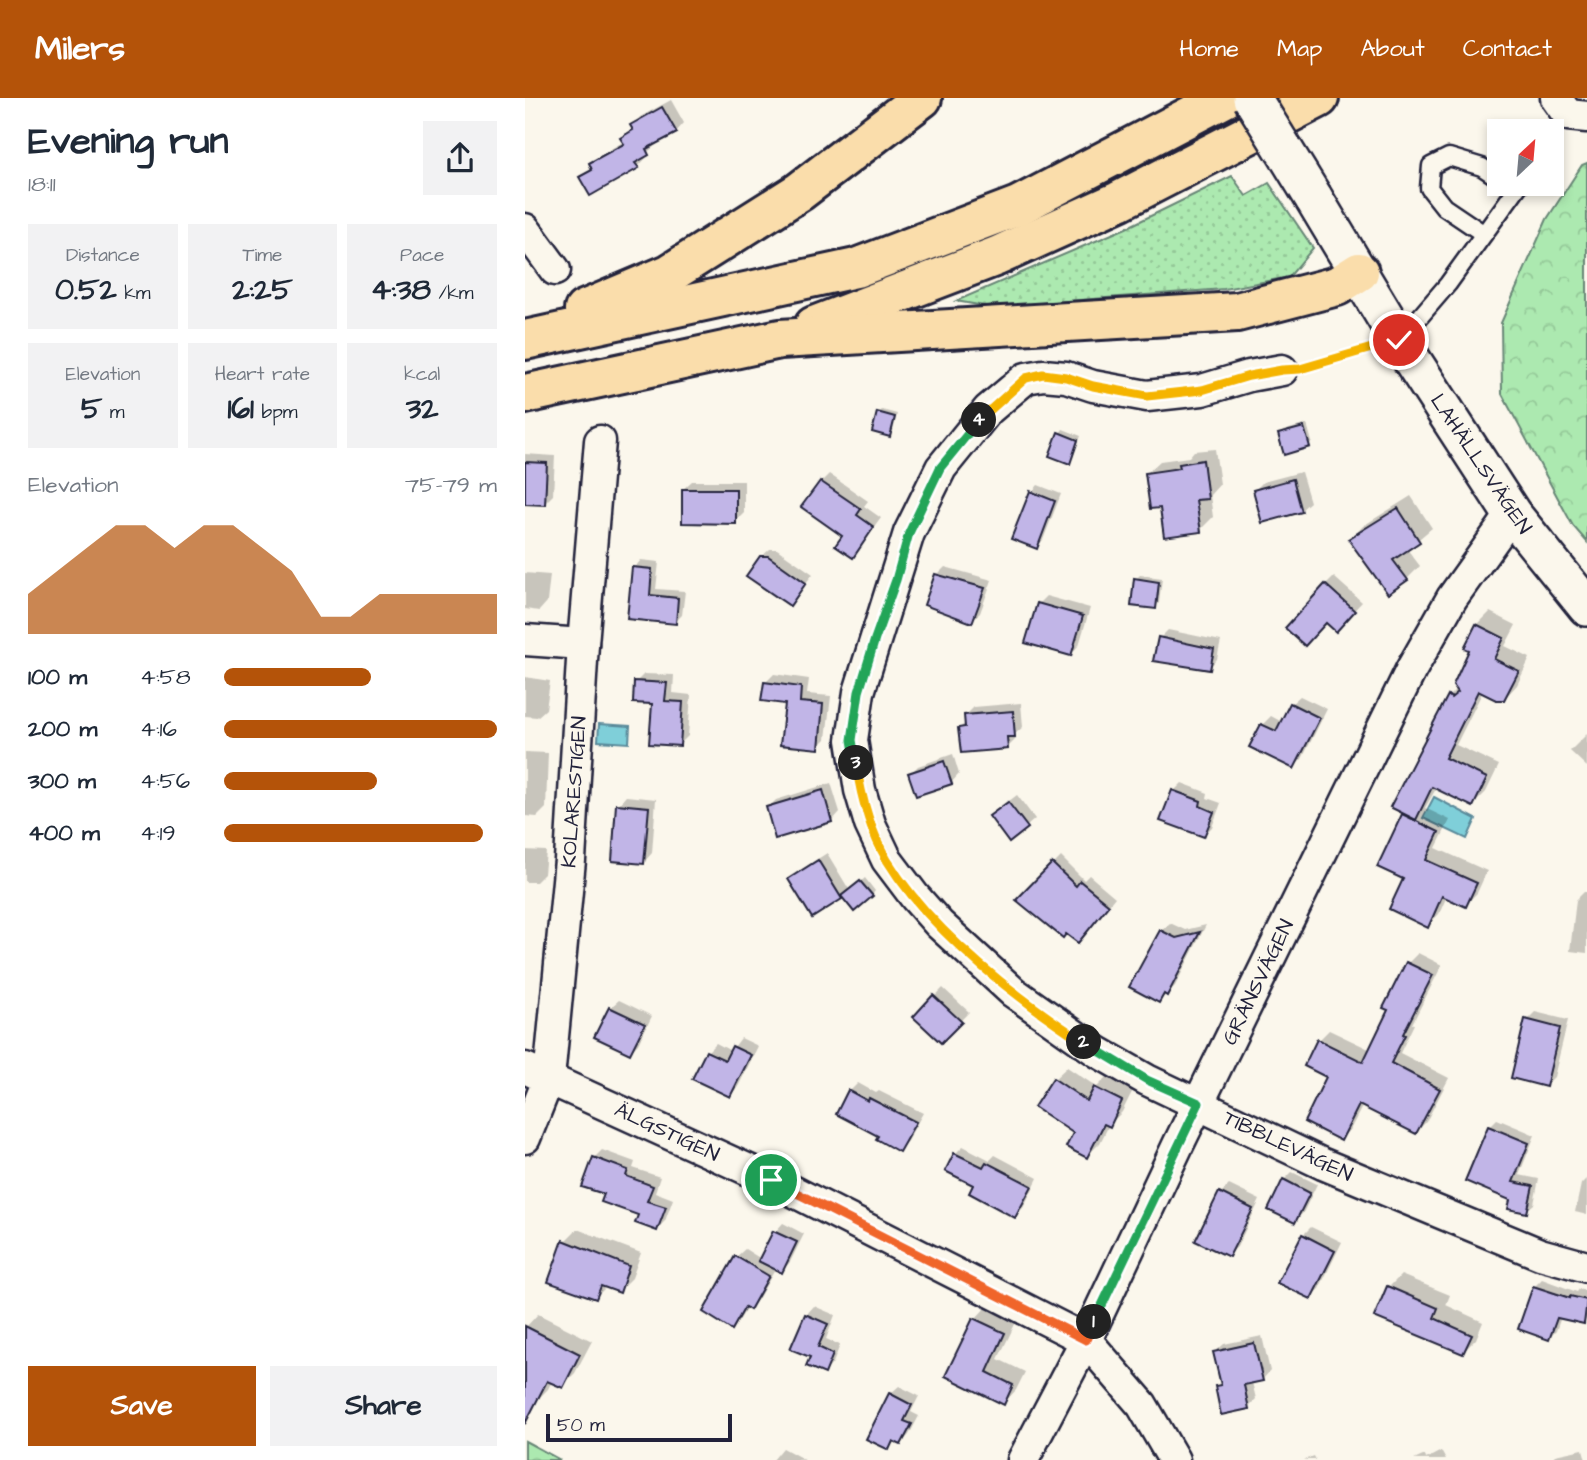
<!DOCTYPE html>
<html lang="en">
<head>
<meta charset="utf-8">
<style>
	body { margin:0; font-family:"Architects Daughter",sans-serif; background:#f2f2f3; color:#1f2937; height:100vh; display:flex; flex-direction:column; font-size:26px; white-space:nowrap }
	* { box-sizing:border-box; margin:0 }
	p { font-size:23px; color:#747a83 }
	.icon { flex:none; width:38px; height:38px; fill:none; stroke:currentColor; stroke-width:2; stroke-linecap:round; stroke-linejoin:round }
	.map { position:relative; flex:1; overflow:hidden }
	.sheet { display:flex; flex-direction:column; background:#fff; width:525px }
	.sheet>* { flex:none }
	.needle { width:46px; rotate:26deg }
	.fabs { position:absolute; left:962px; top:21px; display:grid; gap:14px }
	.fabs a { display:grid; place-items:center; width:77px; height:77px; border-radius:0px; background:#fff; box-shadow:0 4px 10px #0003; font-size:35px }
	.scale { position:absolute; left:21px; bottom:18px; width:186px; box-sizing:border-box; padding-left:7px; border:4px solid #22223b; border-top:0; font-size:19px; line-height:24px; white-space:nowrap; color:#22223b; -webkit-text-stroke:5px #fbf7ec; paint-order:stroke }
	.pin { position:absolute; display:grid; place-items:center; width:60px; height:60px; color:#fff; margin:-30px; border:4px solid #fff; border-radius:50%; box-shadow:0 2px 7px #0007 }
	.km { position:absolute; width:35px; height:35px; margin:-18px; border-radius:50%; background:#222; color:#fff; font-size:19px; line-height:35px; text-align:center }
	.round { display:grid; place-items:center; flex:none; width:74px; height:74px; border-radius:0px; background:#f2f2f3 }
	.head { display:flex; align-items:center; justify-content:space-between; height:119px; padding:0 28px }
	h1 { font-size:38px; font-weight:700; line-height:52px }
	.stats { display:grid; grid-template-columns:repeat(3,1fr); gap:10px; height:119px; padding:7px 28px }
	.stats div { display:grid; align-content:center; border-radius:0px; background:#f2f2f3; text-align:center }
	.stats b { font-size:30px; font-weight:700 }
	.stats small { font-size:19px; font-weight:400 }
	.stats p { font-size:19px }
	.chart { height:196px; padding:14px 28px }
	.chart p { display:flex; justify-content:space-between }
	.chart svg { width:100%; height:126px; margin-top:7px; fill:#b45309; opacity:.7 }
	.cta { display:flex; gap:14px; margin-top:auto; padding:14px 28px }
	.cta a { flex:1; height:80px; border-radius:0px; background:#b45309; color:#fff; font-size:28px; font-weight:700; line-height:80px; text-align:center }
	.cta a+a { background:#f2f2f3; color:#1f2937 }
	ul { padding:0 28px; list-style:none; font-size:23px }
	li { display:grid; grid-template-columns:112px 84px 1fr; align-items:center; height:52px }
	li i { height:18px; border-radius:9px; background:#b45309 }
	header { display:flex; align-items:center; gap:42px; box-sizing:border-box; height:98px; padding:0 35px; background:#b45309; color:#fff }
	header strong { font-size:33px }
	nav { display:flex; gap:38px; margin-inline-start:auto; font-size:24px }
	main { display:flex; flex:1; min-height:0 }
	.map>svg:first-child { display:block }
	.grass { fill:url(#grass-dots); stroke:#678676; stroke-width:2 }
	.forest { fill:url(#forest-crowns); stroke:#678676; stroke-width:2 }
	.water { fill:#7fcfd9; stroke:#5a8a9a; stroke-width:2 }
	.shadow { fill:#0003 }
	.building { fill:#c1b5e7; stroke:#22223b; stroke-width:2 }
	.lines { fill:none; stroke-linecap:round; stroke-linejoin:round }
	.service-casing { stroke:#22223b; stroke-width:21 }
	.minor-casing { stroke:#22223b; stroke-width:35 }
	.tertiary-casing { stroke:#22223b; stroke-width:42 }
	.motorway-casing { stroke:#22223b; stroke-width:44 }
	.path { stroke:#22223b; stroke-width:4.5; stroke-dasharray:5 5; stroke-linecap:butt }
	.service { stroke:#fbf7ec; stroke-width:16 }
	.minor { stroke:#fbf7ec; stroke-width:30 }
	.tertiary { stroke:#fbf7ec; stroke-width:37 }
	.motorway { stroke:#faddab; stroke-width:38 }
	.tertiary-bridge-casing { stroke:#22223b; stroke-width:42; stroke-linecap:butt }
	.tertiary-bridge { stroke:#fbf7ec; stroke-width:37 }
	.split-1-casing { stroke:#fff; stroke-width:14 }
	.split-2-casing { stroke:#fff; stroke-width:14 }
	.split-3-casing { stroke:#fff; stroke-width:14 }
	.split-4-casing { stroke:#fff; stroke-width:14 }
	.split-5-casing { stroke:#fff; stroke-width:14 }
	.split-1 { stroke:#f0652b; stroke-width:9 }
	.split-2 { stroke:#22a559; stroke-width:9 }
	.split-3 { stroke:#f5b400; stroke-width:9 }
	.split-4 { stroke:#22a559; stroke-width:9 }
	.split-5 { stroke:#f5b400; stroke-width:9 }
	.labels { text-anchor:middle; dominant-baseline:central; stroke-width:5; stroke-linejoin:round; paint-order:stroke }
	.street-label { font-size:21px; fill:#22223b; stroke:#fbf7ec }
</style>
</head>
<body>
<header>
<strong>Milers</strong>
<nav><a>Home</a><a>Map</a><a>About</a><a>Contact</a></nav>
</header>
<main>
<section class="sheet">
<div class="head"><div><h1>Evening run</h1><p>18:11</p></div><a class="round"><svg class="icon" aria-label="share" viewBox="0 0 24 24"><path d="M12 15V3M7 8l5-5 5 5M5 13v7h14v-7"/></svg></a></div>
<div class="stats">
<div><p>Distance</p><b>0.52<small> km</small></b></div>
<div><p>Time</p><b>2:25</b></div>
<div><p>Pace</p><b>4:38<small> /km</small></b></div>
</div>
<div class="stats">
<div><p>Elevation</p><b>5<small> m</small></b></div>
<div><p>Heart rate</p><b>161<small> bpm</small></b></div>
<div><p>kcal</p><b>32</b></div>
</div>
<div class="chart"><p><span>Elevation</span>75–79 m</p>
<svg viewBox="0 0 160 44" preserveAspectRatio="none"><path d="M0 44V30L10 22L20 14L30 6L40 6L50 14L60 6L70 6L80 14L90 22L100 38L110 38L120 30L130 30L140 30L150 30L160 30V44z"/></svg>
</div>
<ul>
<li><b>100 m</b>4:58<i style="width:54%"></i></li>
<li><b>200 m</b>4:16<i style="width:100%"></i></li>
<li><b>300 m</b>4:56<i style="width:56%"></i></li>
<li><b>400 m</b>4:19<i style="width:95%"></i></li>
</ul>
<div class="cta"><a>Save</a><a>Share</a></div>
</section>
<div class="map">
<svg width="1062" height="1362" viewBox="0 0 1062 1362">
	<defs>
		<pattern id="grass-dots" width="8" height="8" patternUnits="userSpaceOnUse" patternTransform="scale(1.75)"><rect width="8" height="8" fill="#ace9b0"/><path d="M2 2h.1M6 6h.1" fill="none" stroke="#94c898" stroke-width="1.8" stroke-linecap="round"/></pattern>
		<pattern id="forest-crowns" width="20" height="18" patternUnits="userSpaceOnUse" patternTransform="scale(1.75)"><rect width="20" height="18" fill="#ace9b0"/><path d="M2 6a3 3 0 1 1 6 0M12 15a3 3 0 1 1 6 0" fill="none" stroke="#94c898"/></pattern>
	</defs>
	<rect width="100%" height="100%" fill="#fbf7ec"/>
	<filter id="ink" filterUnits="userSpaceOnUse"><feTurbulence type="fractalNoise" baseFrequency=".0143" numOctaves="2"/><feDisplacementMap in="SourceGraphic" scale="14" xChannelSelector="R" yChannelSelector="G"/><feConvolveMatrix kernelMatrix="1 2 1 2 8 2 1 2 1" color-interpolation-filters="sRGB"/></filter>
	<g filter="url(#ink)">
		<polygon class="grass" points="707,78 721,98 744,85 788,150 764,179 699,191 465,209 431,203 601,130"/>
		<g class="forest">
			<polygon points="1062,65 1062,444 1048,428 977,296 976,225 1022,121 1057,67"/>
			<polygon points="0,1343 35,1362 0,1362"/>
		</g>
		<g class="water">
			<polygon points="74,626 105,628 104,645 73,643"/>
			<polygon points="909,699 951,721 942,741 898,720"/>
		</g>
		<g class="shadow">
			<polygon points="146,2 159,25 151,34 130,45 131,47 119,57 121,60 113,69 57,79 68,69 66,66 75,57 100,43 98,40 109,30 107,28 115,19"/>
			<polygon points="357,312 372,316 368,333 364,337 353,315"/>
			<polygon points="782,326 787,344 784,347 755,337 758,333"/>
			<polygon points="538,331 556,338 548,360 544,364 535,335"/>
			<polygon points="690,351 695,386 685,397 688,419 675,432 622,375 635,363 664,359 669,353"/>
			<polygon points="0,356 30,358 28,397 20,405 0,383"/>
			<polygon points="776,374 785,404 776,412 730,392 738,384"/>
			<polygon points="304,376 343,403 339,408 356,420 328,458 296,384"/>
			<polygon points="167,383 219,383 219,415 210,424 158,391"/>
			<polygon points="513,387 536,396 518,442 511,449 489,440 507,394"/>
			<polygon points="886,398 907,430 882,451 895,468 882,481 826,441 838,428"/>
			<polygon points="245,451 252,451 288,476 264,506 236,459"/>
			<polygon points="116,462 134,464 131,491 160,493 157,517 150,524 104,520 109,470"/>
			<polygon points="420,469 467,482 455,515 446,523 412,477"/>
			<polygon points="0,475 25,477 22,504 14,513 0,511"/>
			<polygon points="615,477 637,480 634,505 630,509 611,481"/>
			<polygon points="809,479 837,504 819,523 801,487"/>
			<polygon points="521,498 565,510 554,547 546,556 513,506"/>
			<polygon points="965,514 991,527 980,548 1005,560 992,587 979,601 958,593 931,647 974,667 961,694 948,707 912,689 900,710 925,722 911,750 962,773 952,795 940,807 922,798 914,816 902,828 880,780 879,717 881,715 867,708 924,598 932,590 947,552 952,527"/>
			<polygon points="643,532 696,543 692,561 684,570 635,540"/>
			<polygon points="119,576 149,577 148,595 166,597 163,638 155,646 128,604 111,584"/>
			<polygon points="249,576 284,581 282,596 306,598 301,641 293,649 262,604 240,585"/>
			<polygon points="0,579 25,583 21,611 12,619 0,618"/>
			<polygon points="775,598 802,611 777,661 769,669 737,627 746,618 757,624 766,606"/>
			<polygon points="496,605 498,629 490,636 491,641 482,650 435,630 441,624 441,617 449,609"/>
			<polygon points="1062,636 1062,669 1045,653"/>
			<polygon points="0,654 23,655 21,710 12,719 0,718"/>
			<polygon points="428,656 434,676 426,685 385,676 393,668"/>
			<polygon points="306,685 315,714 307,723 243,710 251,702"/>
			<polygon points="657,685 683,695 682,700 696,705 687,729 679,737 649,693"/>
			<polygon points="492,697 510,721 485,743 475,710"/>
			<polygon points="101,698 131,701 127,755 119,764 93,707"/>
			<polygon points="0,752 21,753 19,776 11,784 0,784"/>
			<polygon points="302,755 325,793 340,780 350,793 347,797 318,798 316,800 265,781 274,773"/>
			<polygon points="536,759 559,782 564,777 590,799 560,836 494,802"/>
			<polygon points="1059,794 1062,794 1062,855 1045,853 1051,802"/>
			<polygon points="645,825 660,832 681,827 650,888 634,903 636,833"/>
			<polygon points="893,855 917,867 887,926 889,926 875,955 924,980 901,1024 891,1034 838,1007 826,1030 816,1041 794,942 804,932 846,952 865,911 860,909 883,865"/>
			<polygon points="418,890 444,914 416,943 390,919"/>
			<polygon points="94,902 127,918 113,946 105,954 85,910"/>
			<polygon points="1010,914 1043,922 1029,979 1021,987 1002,922"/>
			<polygon points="216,940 233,948 213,989 205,997 169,980 182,954 191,945 206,953"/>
			<polygon points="542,969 572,989 583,978 609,990 597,1014 584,1027 575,1045 562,1058 529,981"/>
			<polygon points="333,985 351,995 354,993 398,1015 382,1043 374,1052 355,1037 325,993"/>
			<polygon points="972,1021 1010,1037 994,1077 1014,1081 1009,1106 1001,1113 987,1101 964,1029"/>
			<polygon points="438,1048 465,1062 470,1057 513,1080 498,1110 490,1117 451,1086 430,1056"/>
			<polygon points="77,1052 110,1064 108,1070 135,1079 130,1094 148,1101 140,1123 132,1131 115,1116 81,1095 69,1060"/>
			<polygon points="767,1074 792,1086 778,1115 769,1123 759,1082"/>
			<polygon points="1062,1080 1062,1117 1050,1114 1056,1086"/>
			<polygon points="704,1087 735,1102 712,1149 703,1157 696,1095"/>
			<polygon points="258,1125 279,1136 265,1164 257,1173 251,1170 233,1201 225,1210 223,1208 215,1221 207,1230 211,1159 220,1151 236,1161 250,1134"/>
			<polygon points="786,1129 817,1144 794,1191 785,1199 778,1137"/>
			<polygon points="52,1131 116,1155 107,1180 94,1193 82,1188 71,1199 40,1143"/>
			<polygon points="876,1177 925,1197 921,1207 958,1224 951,1241 938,1254 864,1189"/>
			<polygon points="1017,1181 1052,1194 1054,1191 1062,1193 1062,1221 1059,1224 1036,1219 1031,1233 1024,1240 996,1230 1010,1188"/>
			<polygon points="289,1208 310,1217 301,1241 315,1247 308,1265 300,1274 287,1259 281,1217"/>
			<polygon points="462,1208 492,1222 473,1261 500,1274 491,1292 479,1305 423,1277 450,1221"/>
			<polygon points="13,1216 67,1243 50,1275 37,1288 27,1283 23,1291 10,1304 0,1299 0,1230"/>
			<polygon points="737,1238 745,1273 737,1282 727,1284 731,1301 723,1309 691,1289 697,1284 690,1254 699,1246"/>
			<polygon points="374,1288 394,1298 386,1314 394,1318 384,1337 376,1345 371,1343 363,1350 365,1296"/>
			<polygon points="258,1350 280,1362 248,1362"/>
			<polygon points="1058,1351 1061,1362 1025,1362 1030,1357"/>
			<polygon points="916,1353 921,1362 889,1362 900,1357 901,1361"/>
			<polygon points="789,1358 791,1362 779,1362"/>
		</g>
		<g class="building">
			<polygon points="137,9 152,35 121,51 124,57 110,65 114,70 65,98 54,79 67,72 64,65 99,46 95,40 108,32 105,27"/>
			<polygon points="352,314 370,319 365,339 347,334"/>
			<polygon points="779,329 785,349 759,357 753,336"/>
			<polygon points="533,334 553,342 545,366 524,358"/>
			<polygon points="678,362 683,401 671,402 676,434 639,439 635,410 625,411 620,375 655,370 654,366"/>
			<polygon points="0,364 22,365 20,407 0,406"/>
			<polygon points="768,381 777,414 737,425 728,392"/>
			<polygon points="295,383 336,411 332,417 349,429 328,460 310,448 317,438 276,409"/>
			<polygon points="157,391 211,391 211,426 157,425"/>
			<polygon points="505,393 530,403 512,451 486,441"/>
			<polygon points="873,410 895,444 868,462 883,482 863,496 823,441"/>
			<polygon points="235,458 243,458 281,485 265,508 221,478"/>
			<polygon points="107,469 127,471 125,497 153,500 151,526 102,521"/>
			<polygon points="410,476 460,490 447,525 399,507"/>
			<polygon points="609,480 634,484 631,511 606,508"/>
			<polygon points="800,486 830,513 811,534 801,525 780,548 760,530"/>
			<polygon points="512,505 558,518 546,558 500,545"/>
			<polygon points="951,526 979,540 969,561 994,573 979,602 971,602 953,593 920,660 962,680 948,709 907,689 891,722 865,709 923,597 926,600 933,594 928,587 944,552 939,550"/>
			<polygon points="633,539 689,551 685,572 628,563"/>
			<polygon points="109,583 142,585 140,603 158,604 155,648 124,646 127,606 108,605"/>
			<polygon points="239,584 276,589 275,604 298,606 294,651 255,647 260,606 236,603"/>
			<polygon points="765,605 795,620 769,671 724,649 736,626 751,633"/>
			<polygon points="488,613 490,639 482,639 483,651 436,655 433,630 440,629 439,617"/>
			<polygon points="419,663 427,686 391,698 383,675"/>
			<polygon points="298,692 307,724 250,741 241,709"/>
			<polygon points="647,692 676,703 675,708 689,714 679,739 635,723"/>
			<polygon points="483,704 503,730 484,745 464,718"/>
			<polygon points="91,706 124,709 119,766 87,763"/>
			<polygon points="877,716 914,734 901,762 952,785 941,809 917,798 903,830 864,811 878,781 852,769"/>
			<polygon points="293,762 317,801 287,820 263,781"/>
			<polygon points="527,765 551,788 555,783 584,807 553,845 541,836 538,840 491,802"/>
			<polygon points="335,783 348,798 329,814 316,798"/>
			<polygon points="635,832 651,840 675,834 642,898 639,896 634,905 604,889"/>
			<polygon points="881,864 908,877 878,936 880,937 866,965 915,991 891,1036 834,1007 816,1043 779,1024 801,979 779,968 792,941 838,964 863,912 858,910"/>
			<polygon points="408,897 437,924 416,945 388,919"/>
			<polygon points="84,909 120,926 105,956 69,939"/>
			<polygon points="1000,921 1035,930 1021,989 986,980"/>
			<polygon points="207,948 226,957 205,999 167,981 181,953 200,962"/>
			<polygon points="528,980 562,1003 569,989 597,1003 585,1029 579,1026 562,1060 541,1049 548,1035 509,1009"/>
			<polygon points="323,992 343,1003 344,1000 391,1024 374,1054 351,1041 353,1038 311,1016"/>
			<polygon points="963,1028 1004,1045 988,1084 1008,1088 1002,1115 983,1111 985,1102 940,1083"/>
			<polygon points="429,1055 458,1069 461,1064 507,1088 490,1120 444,1095 448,1087 420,1073"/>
			<polygon points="68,1059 103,1072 101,1078 128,1088 122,1103 141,1109 132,1133 110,1125 113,1117 76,1104 79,1096 57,1089"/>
			<polygon points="758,1081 785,1095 770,1125 743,1112"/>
			<polygon points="694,1094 728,1111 704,1159 670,1143"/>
			<polygon points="248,1133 272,1144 257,1175 233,1163"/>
			<polygon points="777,1136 810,1153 786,1201 752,1185"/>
			<polygon points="38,1142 104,1168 95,1195 76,1188 71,1201 23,1184"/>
			<polygon points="210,1158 244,1178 225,1212 220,1209 207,1232 178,1214"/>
			<polygon points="862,1188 913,1210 909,1220 947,1237 938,1256 849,1219"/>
			<polygon points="1008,1188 1045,1200 1045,1198 1062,1202 1059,1226 1032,1220 1024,1242 993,1231"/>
			<polygon points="280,1216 303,1226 293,1249 308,1256 300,1276 281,1268 285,1259 265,1251"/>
			<polygon points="448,1220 480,1235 462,1274 488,1287 479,1307 420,1278"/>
			<polygon points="0,1228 55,1256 38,1290 22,1283 0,1326"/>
			<polygon points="729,1245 738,1283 719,1287 724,1311 696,1317 690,1288 696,1287 688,1254"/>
			<polygon points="364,1295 387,1307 379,1323 387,1326 376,1347 368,1343 364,1352 341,1341"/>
		</g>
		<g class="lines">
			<g class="service-casing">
				<g id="service">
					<polyline points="959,136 919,109 904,90 906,68 924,59 957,69 975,81"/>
					<polyline points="875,242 923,186 995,86"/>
				</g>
			</g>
			<g class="minor-casing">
				<g id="minor">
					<polyline points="1031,0 1043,17 1062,19"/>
					<polyline points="0,131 30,172"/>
					<polyline points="757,272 724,278 677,292 622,298 568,288 541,279 518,277 501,280 463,312 416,370 384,435 334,594 327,642 335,692 345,726 362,762 390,799 414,826 488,894 573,954 622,982 798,1066 1015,1156 1062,1169"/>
					<polyline points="0,542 58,546"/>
					<polyline points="0,970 246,1082 561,1242 617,1307 649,1362"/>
					<polyline points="0,1040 24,980 45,762 58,546 75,343"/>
					<polyline points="498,1362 561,1242 653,1047 886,572 927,500 987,416"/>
				</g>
			</g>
			<g class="tertiary-casing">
				<polyline id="tertiary" points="788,99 874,242 987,416 1062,509"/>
			</g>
			<g class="motorway-casing">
				<g id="motorway">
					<polyline points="59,212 144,176 274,94 397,0"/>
					<polyline points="289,228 472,158 594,103 794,0"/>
					<polyline points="0,242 331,170 493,108 700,0"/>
					<polyline points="0,296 255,241 712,214 812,188 834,174"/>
				</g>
			</g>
			<polyline class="path" points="781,269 846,250"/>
			<use href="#service" class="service"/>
			<use href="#minor" class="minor"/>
			<use href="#tertiary" class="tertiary"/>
			<use href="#motorway" class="motorway"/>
			<g class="tertiary-bridge-casing">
				<polyline id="tertiary-bridge" points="727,0 788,99"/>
			</g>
			<use href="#tertiary-bridge" class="tertiary-bridge"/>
		</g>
	</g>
	<g class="lines" filter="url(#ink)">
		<g class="split-1-casing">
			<polyline id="split-1" points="246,1082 561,1242 569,1224"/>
		</g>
		<g class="split-2-casing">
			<polyline id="split-2" points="559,944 622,982 674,1005 569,1224"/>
		</g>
		<g class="split-3-casing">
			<path id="split-3" d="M331 665C336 698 345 733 362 762 406 834 489 898 559 944"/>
		</g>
		<g class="split-4-casing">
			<polyline id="split-4" points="331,665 327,642 334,594 350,541 371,482 384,435 415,370 454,322"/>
		</g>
		<g class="split-5-casing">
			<polyline id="split-5" points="454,322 501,280 518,276 541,279 568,288 622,298 677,292 724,278 757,272 775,271 874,242"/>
		</g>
		<use href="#split-1" class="split-1"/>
		<use href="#split-2" class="split-2"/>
		<use href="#split-3" class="split-3"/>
		<use href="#split-4" class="split-4"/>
		<use href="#split-5" class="split-5"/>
	</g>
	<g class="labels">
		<g class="street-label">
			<text transform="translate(956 366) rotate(56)">LAHÄLLSVÄGEN</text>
			<text transform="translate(49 694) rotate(-86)">KOLARESTIGEN</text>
			<text transform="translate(733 884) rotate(-64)">GRÄNSVÄGEN</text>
			<text transform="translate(142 1034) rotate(25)">ÄLGSTIGEN</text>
			<text transform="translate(763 1048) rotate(25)">TIBBLEVÄGEN</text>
		</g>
	</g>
</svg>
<div class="fabs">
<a><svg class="needle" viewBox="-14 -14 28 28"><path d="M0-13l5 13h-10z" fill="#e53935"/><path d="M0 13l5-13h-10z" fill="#747a83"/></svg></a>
</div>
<div class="scale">50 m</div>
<div class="pin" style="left:246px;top:1082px;background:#1e9e55"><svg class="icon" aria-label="arrive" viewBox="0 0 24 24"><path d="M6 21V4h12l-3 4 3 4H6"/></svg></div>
<div class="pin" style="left:874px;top:242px;background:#d93025"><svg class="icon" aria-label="check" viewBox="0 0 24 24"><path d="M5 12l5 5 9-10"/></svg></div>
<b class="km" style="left:569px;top:1224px">1</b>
<b class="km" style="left:559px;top:944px">2</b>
<b class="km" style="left:331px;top:665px">3</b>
<b class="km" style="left:454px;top:322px">4</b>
</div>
</main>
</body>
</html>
